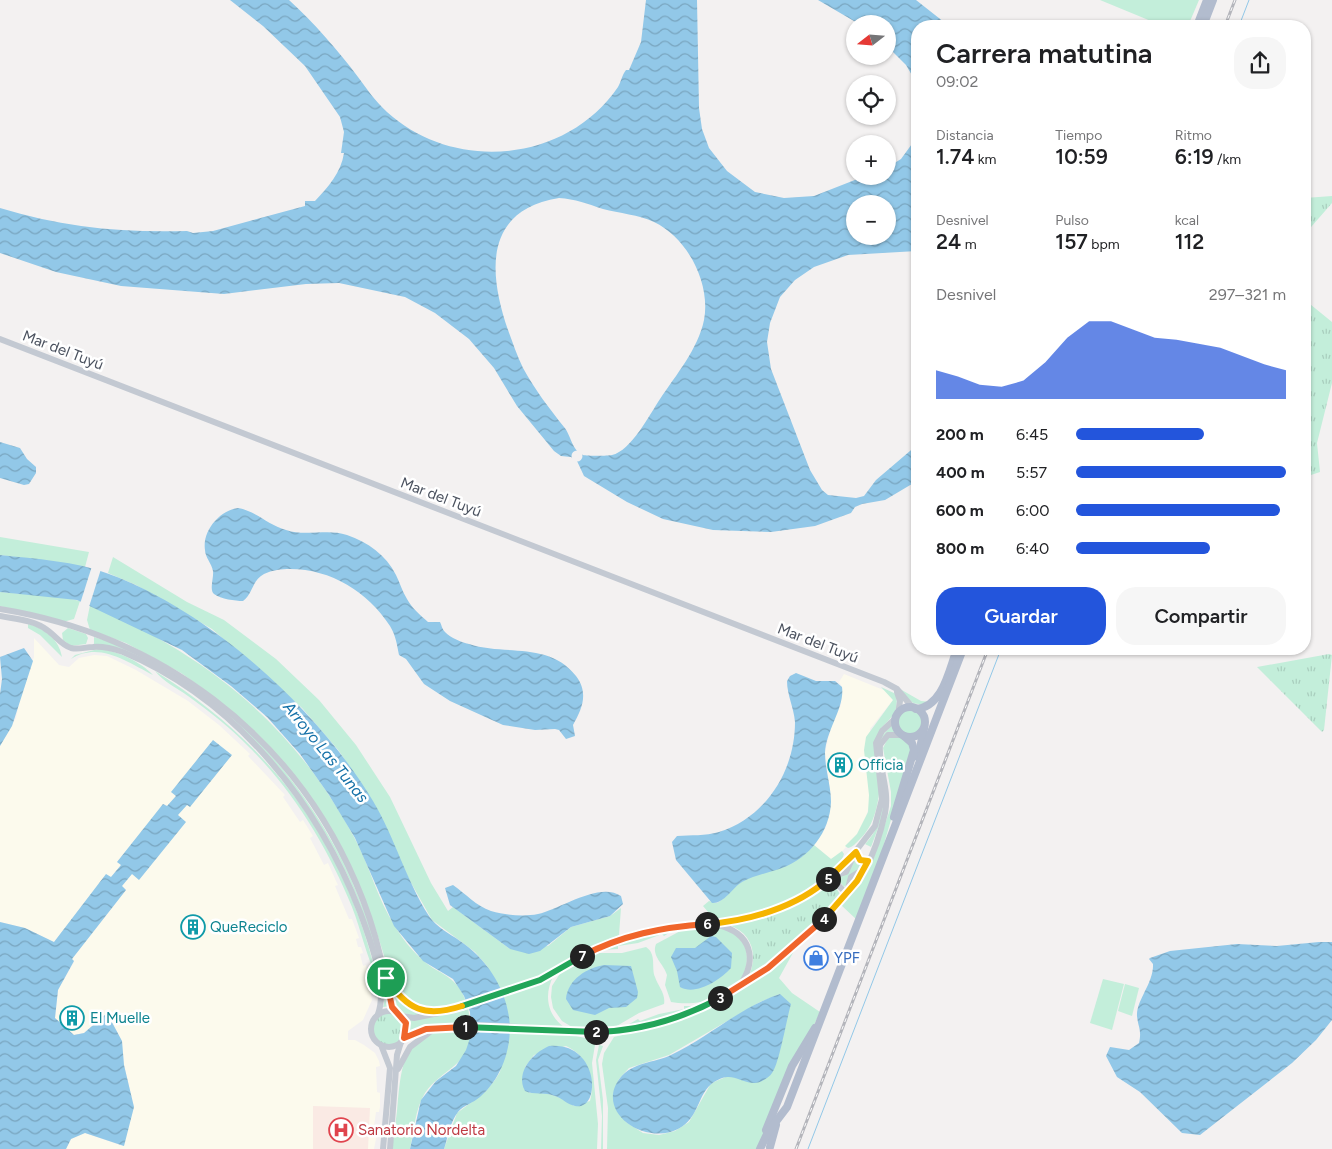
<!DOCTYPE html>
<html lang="es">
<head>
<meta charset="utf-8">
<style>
	body { margin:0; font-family:Figtree,sans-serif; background:#f6f6f6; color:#202124; height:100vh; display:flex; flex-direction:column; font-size:19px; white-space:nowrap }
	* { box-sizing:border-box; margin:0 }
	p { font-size:16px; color:#757577 }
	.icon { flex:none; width:28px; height:28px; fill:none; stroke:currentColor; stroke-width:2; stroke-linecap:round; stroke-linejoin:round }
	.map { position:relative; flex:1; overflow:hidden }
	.side { position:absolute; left:911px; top:20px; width:400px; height:635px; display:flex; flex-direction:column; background:#fff; border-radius:20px; box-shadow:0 1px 4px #0004 }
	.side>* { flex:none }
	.needle { width:32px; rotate:253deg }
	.fabs { position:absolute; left:846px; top:15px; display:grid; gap:10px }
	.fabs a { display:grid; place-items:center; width:50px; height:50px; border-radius:50%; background:#fff; box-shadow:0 1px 4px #0004; font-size:25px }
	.pin { position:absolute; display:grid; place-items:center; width:42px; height:42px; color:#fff; margin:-21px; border:2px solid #fff; border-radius:50%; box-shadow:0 1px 5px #0007 }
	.km { position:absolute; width:25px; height:25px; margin:-12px; border-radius:50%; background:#222; color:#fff; font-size:14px; line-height:25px; text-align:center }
	.round { display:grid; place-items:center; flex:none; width:52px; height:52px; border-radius:20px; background:#f6f6f6 }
	.overview { display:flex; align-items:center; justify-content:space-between; height:85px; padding:0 25px }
	h1 { font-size:28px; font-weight:600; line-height:38px }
	.metrics { display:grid; grid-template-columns:repeat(3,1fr); gap:8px; height:85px; padding:5px 25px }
	.metrics div { display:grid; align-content:center }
	.metrics b { font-size:21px; font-weight:600 }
	.metrics small { font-size:14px; font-weight:400 }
	.metrics p { font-size:14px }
	.chart { height:140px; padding:10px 25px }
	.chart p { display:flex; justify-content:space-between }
	.chart svg { width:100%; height:90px; margin-top:5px; fill:#2355dc; opacity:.7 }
	.button { display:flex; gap:10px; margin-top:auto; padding:10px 25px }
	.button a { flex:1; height:58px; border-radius:20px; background:#2355dc; color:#fff; font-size:20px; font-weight:600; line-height:58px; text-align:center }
	.button a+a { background:#f6f6f6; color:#202124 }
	ul { padding:0 25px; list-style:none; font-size:16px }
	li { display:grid; grid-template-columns:80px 60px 1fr; align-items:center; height:38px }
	li i { height:12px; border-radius:6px; background:#2355dc }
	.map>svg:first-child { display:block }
	.commercial { fill:#fcfaed }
	.medical { fill:#faeae4 }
	.grass { fill:#c3eeda; fill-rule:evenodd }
	.park { fill:url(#park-tufts) }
	.water { fill:url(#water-waves); fill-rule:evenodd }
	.pier { fill:#f3f1f1 }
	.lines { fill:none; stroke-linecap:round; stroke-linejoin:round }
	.stream { stroke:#92c8e8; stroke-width:1 }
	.minor { stroke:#c3c9d2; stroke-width:6 }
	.major { stroke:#b2bcce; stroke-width:8 }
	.rail-casing { stroke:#b4b5bb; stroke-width:3 }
	.rail { stroke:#fff; stroke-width:1; stroke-dasharray:4; stroke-linecap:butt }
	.split-1-casing { stroke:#fff; stroke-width:10 }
	.split-2-casing { stroke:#fff; stroke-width:10 }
	.split-3-casing { stroke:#fff; stroke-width:10 }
	.split-4-casing { stroke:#fff; stroke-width:10 }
	.split-5-casing { stroke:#fff; stroke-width:10 }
	.split-6-casing { stroke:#fff; stroke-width:10 }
	.split-7-casing { stroke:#fff; stroke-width:10 }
	.split-8-casing { stroke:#fff; stroke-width:10 }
	.split-9-casing { stroke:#fff; stroke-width:10 }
	.split-1 { stroke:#f0652b; stroke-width:6 }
	.split-2 { stroke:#22a559; stroke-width:6 }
	.split-3 { stroke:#22a559; stroke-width:6 }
	.split-4 { stroke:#f0652b; stroke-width:6 }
	.split-5 { stroke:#f5b400; stroke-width:6 }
	.split-6 { stroke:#f5b400; stroke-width:6 }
	.split-7 { stroke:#f0652b; stroke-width:6 }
	.split-8 { stroke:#22a559; stroke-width:6 }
	.split-9 { stroke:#f5b400; stroke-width:6 }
	.labels { text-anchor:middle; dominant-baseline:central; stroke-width:5; stroke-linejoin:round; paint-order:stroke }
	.street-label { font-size:15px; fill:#4a515e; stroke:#fff }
	.culture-label { font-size:15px; fill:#0d838f; stroke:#fff; text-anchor:start }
	.shop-label { font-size:15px; fill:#366cbe; stroke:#fff; text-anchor:start }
	.health-label { font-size:15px; fill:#be3a42; stroke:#fff; text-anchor:start }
	.water-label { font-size:16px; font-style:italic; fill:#1470a7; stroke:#fff }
</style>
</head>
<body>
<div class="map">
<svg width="1332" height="1149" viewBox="0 0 1332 1149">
	<defs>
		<pattern id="park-tufts" width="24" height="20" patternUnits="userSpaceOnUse" patternTransform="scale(1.25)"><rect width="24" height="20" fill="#c3eeda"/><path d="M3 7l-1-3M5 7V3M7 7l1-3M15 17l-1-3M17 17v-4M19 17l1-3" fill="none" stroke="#a9cebe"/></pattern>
		<pattern id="water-waves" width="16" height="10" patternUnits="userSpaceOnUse" patternTransform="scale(1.25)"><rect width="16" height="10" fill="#92c8e8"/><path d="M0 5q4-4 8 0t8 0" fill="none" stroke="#79a5bf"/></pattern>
	</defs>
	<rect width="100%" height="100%" fill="#f3f1f1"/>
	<g class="commercial">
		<polygon points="34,638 59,665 69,667 79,658 94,655 107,656 136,670 188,701 219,725 250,754 248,756 285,795 283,797 300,822 303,820 313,836 310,838 324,865 328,863 336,881 338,885 335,886 349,919 352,919 359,938 356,939 358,947 361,947 363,953 360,954 363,966 366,965 372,1000 363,1020 348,1031 348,1040 355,1040 364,1045 375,1053 379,1061 380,1066 376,1067 377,1092 380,1093 380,1107 379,1112 376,1112 373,1133 377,1134 374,1149 66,1149 71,1139 85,1133 123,1146 134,1107 124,1065 122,1041 107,1013 84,1033 74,1035 55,1018 58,990 74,962 72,959 126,890 122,886 132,874 140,879 185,822 177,815 187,804 191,807 172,792 176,796 167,806 164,804 117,862 121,865 111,877 106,875 54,942 25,928 0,922 0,746 16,718 22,689 34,657"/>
		<polygon points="844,674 886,691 893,700 870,729 869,806 866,817 857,834 841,853 831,859 814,845 826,827 829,813 831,800 825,752 832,723 841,705 842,687 839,682"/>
	</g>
	<polygon class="medical" points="313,1106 370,1108 368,1149 313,1149"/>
	<g class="grass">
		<polygon points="1100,0 1199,0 1188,26 1163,26"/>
		<polygon points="0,537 89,552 85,567 0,555"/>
		<polygon points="113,557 187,602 224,620 276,659 319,700 356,745 390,797 431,883 448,911 453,907 510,949 548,946 571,927 610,916 621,908 619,935 526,983 500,990 487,966 475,952 432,920 410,881 374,804 339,751 302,708 212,629 136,585 108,573"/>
		<polygon points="0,592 62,597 80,601 74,619 63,622 0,606"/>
		<path d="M90 605C207 655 293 724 354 837 370 866 377 899 395 926 404 942 418 958 433 968 449 977 460 983 466 1002L439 1010 426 1009 400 993 392 981 376 930 312 800 264 741 205 690 181 673 126 643 90 630 87 620Z"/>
		<path d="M28 624C45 629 59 639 62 657L40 635 28 628Z"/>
		<polygon points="68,628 86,634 88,638 86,644 71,646 63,640 62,633"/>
		<path d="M94 637C218 673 319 790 363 908 376 940 381 973 390 1006L383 1007C389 989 379 965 374 948 343 833 269 739 170 675 148 661 121 643 94 645Z"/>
		<path d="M98 649C116 650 141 662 153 675 127 662 99 641 71 659L75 655Z"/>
		<path d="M155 671C273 745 345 843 377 978 366 955 361 930 352 907 328 848 295 793 250 748 231 728 210 712 188 696 177 688 164 682 155 671Z"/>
		<path d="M881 687 896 694C899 710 893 717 881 728 880 761 886 815 860 839 856 843 853 847 848 848L845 846 857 834 868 812 869 795 864 750 866 737 893 700Z"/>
		<path d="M900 689 921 701 931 702C912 707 912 703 900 689Z"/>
		<circle cx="910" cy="722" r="12"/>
		<path d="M893 724 896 731 882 738 883 815 871 847 865 844C892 818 881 772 881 737Z"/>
		<polygon points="898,735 912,747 875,875 856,919 841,905 874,857 891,806 891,792 883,748 888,738"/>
		<path d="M814 845 831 859 842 851 844 854C842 862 833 868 827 874 795 903 757 914 715 920L703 906 709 901 717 903C726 898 732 888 741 882 769 866 788 872 814 845Z"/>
		<polygon points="855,857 865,865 844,887 837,878"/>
		<path d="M717 926C722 928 728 929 732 931 750 941 751 967 739 982 725 1001 693 1006 671 1002L665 985 667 975C664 964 651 956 656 944L686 928Z"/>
		<polygon points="677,928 664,936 662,934 638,943 618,946 618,949 602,950 639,936"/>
		<path d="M646 947C657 954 651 968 655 977 658 986 666 994 664 1004L639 1013 615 1027 603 1029 572 1027 562 1021 553 1008 551 997 552 986 561 972 567 968 588 956 597 953H622Z"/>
		<path d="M794 951 779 978 792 993 820 1012 757 1149H607L608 1108 602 1064 604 1053 614 1037 646 1029 714 1004 761 977ZM780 994 744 1079 728 1076 714 1082 710 1085 689 1122 675 1131 659 1135 643 1133 626 1122 614 1103 615 1089 619 1079 629 1068 669 1055 760 1002Z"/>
		<path d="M554 975C544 993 546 1014 564 1027L509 1025V1019L503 996Z"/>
		<polygon points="1103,979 1124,984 1112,1030 1090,1023"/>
		<polygon points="1125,984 1139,988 1132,1016 1118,1011"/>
		<polygon points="391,988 427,1012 416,1016 403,1013 394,1003"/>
		<polygon points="684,1006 699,1006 663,1019 624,1027 638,1019 640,1021 659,1014 684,1009"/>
		<polygon points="468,1008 471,1025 410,1032 409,1020 448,1014"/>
		<path d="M445 1029 471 1030C472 1065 441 1069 425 1093 415 1109 414 1131 410 1149H392C394 1132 397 1116 398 1099 402 1062 404 1041 445 1029Z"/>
		<path d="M508 1030 560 1032 593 1040 595 1045 592 1063 598 1124 597 1149H444L457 1113 485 1092 495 1080 500 1072ZM566 1046C587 1055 596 1080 590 1101L574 1106C560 1096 547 1092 529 1093L525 1067 534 1055Z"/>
		<polygon points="599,1045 603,1046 598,1060 603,1100 603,1149 601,1149 602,1116 596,1060"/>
	</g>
	<g class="park">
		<polygon points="1332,196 1332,203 1305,234 1305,198"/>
		<polygon points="1305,300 1332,322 1332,383 1317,443 1320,472 1305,477"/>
		<polygon points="1329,654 1332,655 1324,730 1322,732 1257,667"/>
		<path d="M828 885H834L840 894C822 926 779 957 749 976 758 954 752 933 729 925L791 906Z"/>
		<circle cx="389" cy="1029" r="16"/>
	</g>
	<g class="water">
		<path d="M230 0H289C314 23 337 49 358 77 367 89 375 101 387 112 454 173 566 163 618 87 621 82 622 75 626 70H629L641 42 646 0H697L699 108 702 129 709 148 727 171 755 192 784 198 814 196 865 176H888V167L901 159 917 137V251L848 255 814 267 795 280 780 297 770 323 767 342 771 369 810 470 822 490 828 495 856 498 864 496 876 480 917 445V481L885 500 862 504 855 507 851 513 815 526 771 532 713 530 663 519 627 502 584 476 577 461 571 457 561 456 554 451 517 406 494 368 469 339 435 313 405 297 339 283 306 284 224 294 121 286 56 272 0 253V208C62 227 122 233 187 231L193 233 213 231 305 206V201H315C328 187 341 173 344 153H341L344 132 340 117 305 66 263 26ZM559 198C575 199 588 204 603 209 619 213 639 215 654 222 688 238 711 284 704 320 698 349 676 375 660 399 650 414 631 451 612 455 608 456 587 456 583 455 572 451 571 435 564 427 549 408 535 390 523 368 517 356 513 343 508 330 488 272 484 210 559 198ZM855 204H888V236H855Z"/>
		<polygon points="818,0 916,0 949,26 918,26 917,84 906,65 888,47 888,24 859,24"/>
		<polygon points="0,442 20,448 27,459 36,467 36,473 29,484 24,485 0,478"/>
		<path d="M238 508C256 511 268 525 286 530 306 537 327 528 347 535 368 542 386 555 396 575 400 583 402 591 407 599 412 608 420 615 428 622H440C442 626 442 629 445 632 451 638 461 642 469 644 505 656 549 641 576 676 589 693 582 709 573 725L575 736 566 739 559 730 555 729 535 730 503 725 450 701 424 684 406 659 399 655C397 645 396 636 390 626 368 592 331 569 290 569 282 569 272 570 264 574 252 580 253 594 243 601 235 601 221 599 214 594 209 590 214 577 213 571 212 564 205 557 205 550 202 531 220 510 238 508Z"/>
		<path d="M0 555C36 559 75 561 109 574 210 611 318 709 373 801 395 838 406 880 429 916 437 928 449 933 460 941 485 957 505 987 509 1017 513 1046 502 1078 480 1097 473 1103 464 1105 458 1112 450 1122 448 1137 444 1149H410L421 1100 436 1081 456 1066 466 1050 471 1035 470 1012 464 996 453 979 423 961 394 926 355 838 329 795 300 754 267 717 231 686 182 650 77 600 0 592Z"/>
		<polygon points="24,648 33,661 12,726 0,746 0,694 2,679 0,657"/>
		<path d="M796 673 816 681H835L842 687C845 707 826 730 825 753 825 769 831 786 831 802 830 832 809 858 782 868 768 873 755 875 742 882 732 888 724 904 712 903L676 860 672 842 677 836C691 835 705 836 719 832 766 817 795 771 795 722 794 708 787 695 787 681L790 676Z"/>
		<polygon points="213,740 232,755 190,807 187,805 178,815 186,822 139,880 132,874 122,886 126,890 72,959 74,961 58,990 55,1018 74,1035 84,1033 107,1013 122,1041 124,1065 134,1107 124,1146 85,1133 71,1139 66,1149 0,1149 0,922 25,928 54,942 106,874 111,877 121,865 117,862 163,804 167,806 176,796 171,792"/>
		<path d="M453 885C466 894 476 906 491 911 506 915 523 917 538 914 560 909 600 881 621 896L623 904 610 916 571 927 540 951 529 954 510 949 450 905 445 888Z"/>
		<path d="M711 936 716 937 732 953 731 968C720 980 696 996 680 987L677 971 671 957 676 948H695Z"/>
		<path d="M1319 942H1332V1020L1316 1040 1292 1063 1200 1135 1182 1133 1140 1092 1117 1077 1106 1056 1110 1047 1129 1050 1139 1043C1142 1030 1138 1027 1137 1016 1136 1000 1154 983 1153 964L1149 959 1150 958 1170 951 1237 944 1277 946Z"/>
		<path d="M604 965 631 966 638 992 637 998 626 1007 609 1008 595 1015 573 1010 566 999C568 979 587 968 604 965Z"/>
		<path d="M780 994 791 1004C787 1017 779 1065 772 1073 769 1078 759 1084 753 1083 736 1081 732 1071 714 1082 697 1093 700 1118 678 1129 645 1146 594 1112 620 1078 633 1062 654 1063 671 1055 709 1037 740 1007 780 994Z"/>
		<path d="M549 1046C600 1041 602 1112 575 1106 568 1105 562 1098 555 1096 545 1092 533 1095 525 1091 515 1072 533 1053 549 1046Z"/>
	</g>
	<g class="pier">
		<circle cx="577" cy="456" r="5.5"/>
		<polygon points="92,566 101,569 89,607 80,604"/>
	</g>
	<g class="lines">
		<g class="stream">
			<polyline points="1239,26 1249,0"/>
			<polyline points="808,1149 1001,649"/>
		</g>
		<g class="minor">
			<polyline points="0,339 884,682 897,689 913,708"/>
			<path d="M0 609C159 635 292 733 356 883 366 906 374 930 380 955 385 973 385 997 397 1012"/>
			<path d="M0 616C15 619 34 620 47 630 55 635 61 645 71 648 79 650 85 647 93 647 103 646 114 649 123 652 235 699 317 801 360 912 370 939 388 987 378 1014"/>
			<polyline points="897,692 900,701 898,714"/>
			<polyline points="855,852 860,860 868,861"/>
			<polyline points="830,877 847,894"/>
			<polyline points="831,877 846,872 853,857"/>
			<polyline points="847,892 851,877 865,868"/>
			<path d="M718 925C751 933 758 959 740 985"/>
			<path d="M388 980C400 999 413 1009 435 1012"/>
			<circle cx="389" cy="1029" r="18"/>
			<polyline points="402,1016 414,1018 439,1013 527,985 592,951 643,932 743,918 772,910 803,896 825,881 839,868 855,852 875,826 882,799 876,743 882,731 896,718"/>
			<path d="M404 1038C441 1015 542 1030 588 1032 673 1035 749 989 810 932 830 914 852 893 865 870 874 853 881 831 885 813 890 789 878 768 880 745L888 735H902"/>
			<polyline points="381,1045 390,1068 383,1149"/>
			<polyline points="398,1069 410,1047 431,1031"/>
			<polyline points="390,1149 397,1055 401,1042"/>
		</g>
		<g class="major">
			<polyline points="1197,26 1207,0"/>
			<polyline points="1203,26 1213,0"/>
			<circle cx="910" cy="722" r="15"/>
			<path d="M916 709C943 707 949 670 957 649"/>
			<polyline points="918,757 924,729"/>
			<polyline points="894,817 914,750 912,743 904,736"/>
			<polyline points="766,1130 792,1066 815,1028"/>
			<polyline points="770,1147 776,1125"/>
			<polyline points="760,1149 768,1132 787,1107 963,649"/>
		</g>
		<g class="rail-casing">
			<g id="rail">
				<polyline points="1225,26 1235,0"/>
				<polyline points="796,1149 988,649"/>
			</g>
		</g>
		<use href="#rail" class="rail"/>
	</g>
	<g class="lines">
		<g class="split-1-casing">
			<polyline id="split-1" points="386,978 392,1007 406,1023 404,1038 426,1029 465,1027"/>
		</g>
		<g class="split-2-casing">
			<polyline id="split-2" points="465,1027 596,1032"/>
		</g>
		<g class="split-3-casing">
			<path id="split-3" d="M596 1032C640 1031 681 1019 720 998"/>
		</g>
		<g class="split-4-casing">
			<polyline id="split-4" points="720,998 768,968 824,919"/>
		</g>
		<g class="split-5-casing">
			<polyline id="split-5" points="824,919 857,881 868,861 860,860 856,852 828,879"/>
		</g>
		<g class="split-6-casing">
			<path id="split-6" d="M707 924C749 921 797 907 828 879"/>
		</g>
		<g class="split-7-casing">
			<path id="split-7" d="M582 956C622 935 663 927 707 924"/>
		</g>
		<g class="split-8-casing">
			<polyline id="split-8" points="462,1006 540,980 582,956"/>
		</g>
		<g class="split-9-casing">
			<path id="split-9" d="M386 978C407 1010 425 1018 462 1006"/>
		</g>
		<use href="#split-1" class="split-1"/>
		<use href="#split-2" class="split-2"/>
		<use href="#split-3" class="split-3"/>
		<use href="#split-4" class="split-4"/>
		<use href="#split-5" class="split-5"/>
		<use href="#split-6" class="split-6"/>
		<use href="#split-7" class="split-7"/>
		<use href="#split-8" class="split-8"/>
		<use href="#split-9" class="split-9"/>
	</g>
	<defs>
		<g id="building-ring" transform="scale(1.25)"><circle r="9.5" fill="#fff" stroke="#0f9aa8" stroke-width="1.5"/><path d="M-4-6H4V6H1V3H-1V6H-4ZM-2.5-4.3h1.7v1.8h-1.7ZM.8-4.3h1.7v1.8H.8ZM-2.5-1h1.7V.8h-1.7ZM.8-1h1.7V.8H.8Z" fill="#0f9aa8"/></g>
		<g id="shop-ring" transform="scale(1.25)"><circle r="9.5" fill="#fff" stroke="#3f7fe0" stroke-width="1.5"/><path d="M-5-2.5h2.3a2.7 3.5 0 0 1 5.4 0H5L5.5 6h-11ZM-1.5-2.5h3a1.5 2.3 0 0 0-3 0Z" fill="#3f7fe0"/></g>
		<g id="hospital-ring" transform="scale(1.25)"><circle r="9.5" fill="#fff" stroke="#e0444e" stroke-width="1.5"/><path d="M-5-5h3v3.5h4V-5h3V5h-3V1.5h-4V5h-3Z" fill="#e0444e"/></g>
	</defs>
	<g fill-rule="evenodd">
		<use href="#building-ring" x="840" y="765"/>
		<use href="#building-ring" x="193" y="927"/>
		<use href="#shop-ring" x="816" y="958"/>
		<use href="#building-ring" x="72" y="1018"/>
		<use href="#hospital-ring" x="341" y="1130"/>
	</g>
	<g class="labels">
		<g class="street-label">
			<text transform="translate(63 350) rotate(21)">Mar del Tuyú</text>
			<text transform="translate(441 497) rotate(21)">Mar del Tuyú</text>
			<text transform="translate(818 643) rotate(21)">Mar del Tuyú</text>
		</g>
		<g class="culture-label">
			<text x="858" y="765">Officia</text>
			<text x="210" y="927">QueReciclo</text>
			<text x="90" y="1018">El Muelle</text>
		</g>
		<g class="shop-label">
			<text x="834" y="958">YPF</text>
		</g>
		<g class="health-label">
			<text x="358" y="1130">Sanatorio Nordelta</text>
		</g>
		<g class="water-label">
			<text transform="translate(326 752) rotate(51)">Arroyo Las Tunas</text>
		</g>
	</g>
</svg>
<div class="fabs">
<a><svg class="needle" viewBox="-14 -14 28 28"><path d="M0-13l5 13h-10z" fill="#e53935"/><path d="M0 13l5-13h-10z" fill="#757577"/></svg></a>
<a><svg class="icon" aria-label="locate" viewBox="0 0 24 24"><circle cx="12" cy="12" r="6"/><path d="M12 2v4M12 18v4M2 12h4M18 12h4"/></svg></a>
<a>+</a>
<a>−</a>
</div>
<div class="pin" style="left:386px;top:978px;background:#1e9e55"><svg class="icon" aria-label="arrive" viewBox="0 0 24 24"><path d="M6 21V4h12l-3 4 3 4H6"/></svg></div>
<b class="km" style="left:465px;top:1027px">1</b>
<b class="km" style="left:596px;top:1032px">2</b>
<b class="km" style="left:720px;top:998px">3</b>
<b class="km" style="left:824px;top:919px">4</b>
<b class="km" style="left:828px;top:879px">5</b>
<b class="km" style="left:707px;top:924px">6</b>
<b class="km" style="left:582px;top:956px">7</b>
<section class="side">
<div class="overview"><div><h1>Carrera matutina</h1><p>09:02</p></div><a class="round"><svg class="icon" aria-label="share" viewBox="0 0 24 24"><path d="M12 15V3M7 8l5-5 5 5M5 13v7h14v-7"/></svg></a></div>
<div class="metrics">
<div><p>Distancia</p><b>1.74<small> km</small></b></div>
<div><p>Tiempo</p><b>10:59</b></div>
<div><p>Ritmo</p><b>6:19<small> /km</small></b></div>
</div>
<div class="metrics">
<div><p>Desnivel</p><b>24<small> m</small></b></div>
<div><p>Pulso</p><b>157<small> bpm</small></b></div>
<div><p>kcal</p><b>112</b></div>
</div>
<div class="chart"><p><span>Desnivel</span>297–321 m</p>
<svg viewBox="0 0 160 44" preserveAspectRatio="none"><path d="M0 44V30L10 33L20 37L30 38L40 35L50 26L60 14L70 6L80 6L90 10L100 14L110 15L120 17L130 19L140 23L150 27L160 30V44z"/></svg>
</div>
<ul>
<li><b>200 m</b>6:45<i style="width:61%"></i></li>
<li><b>400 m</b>5:57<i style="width:100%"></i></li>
<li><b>600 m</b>6:00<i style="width:97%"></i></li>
<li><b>800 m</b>6:40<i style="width:64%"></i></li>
</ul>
<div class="button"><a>Guardar</a><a>Compartir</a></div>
</section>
</div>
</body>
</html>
